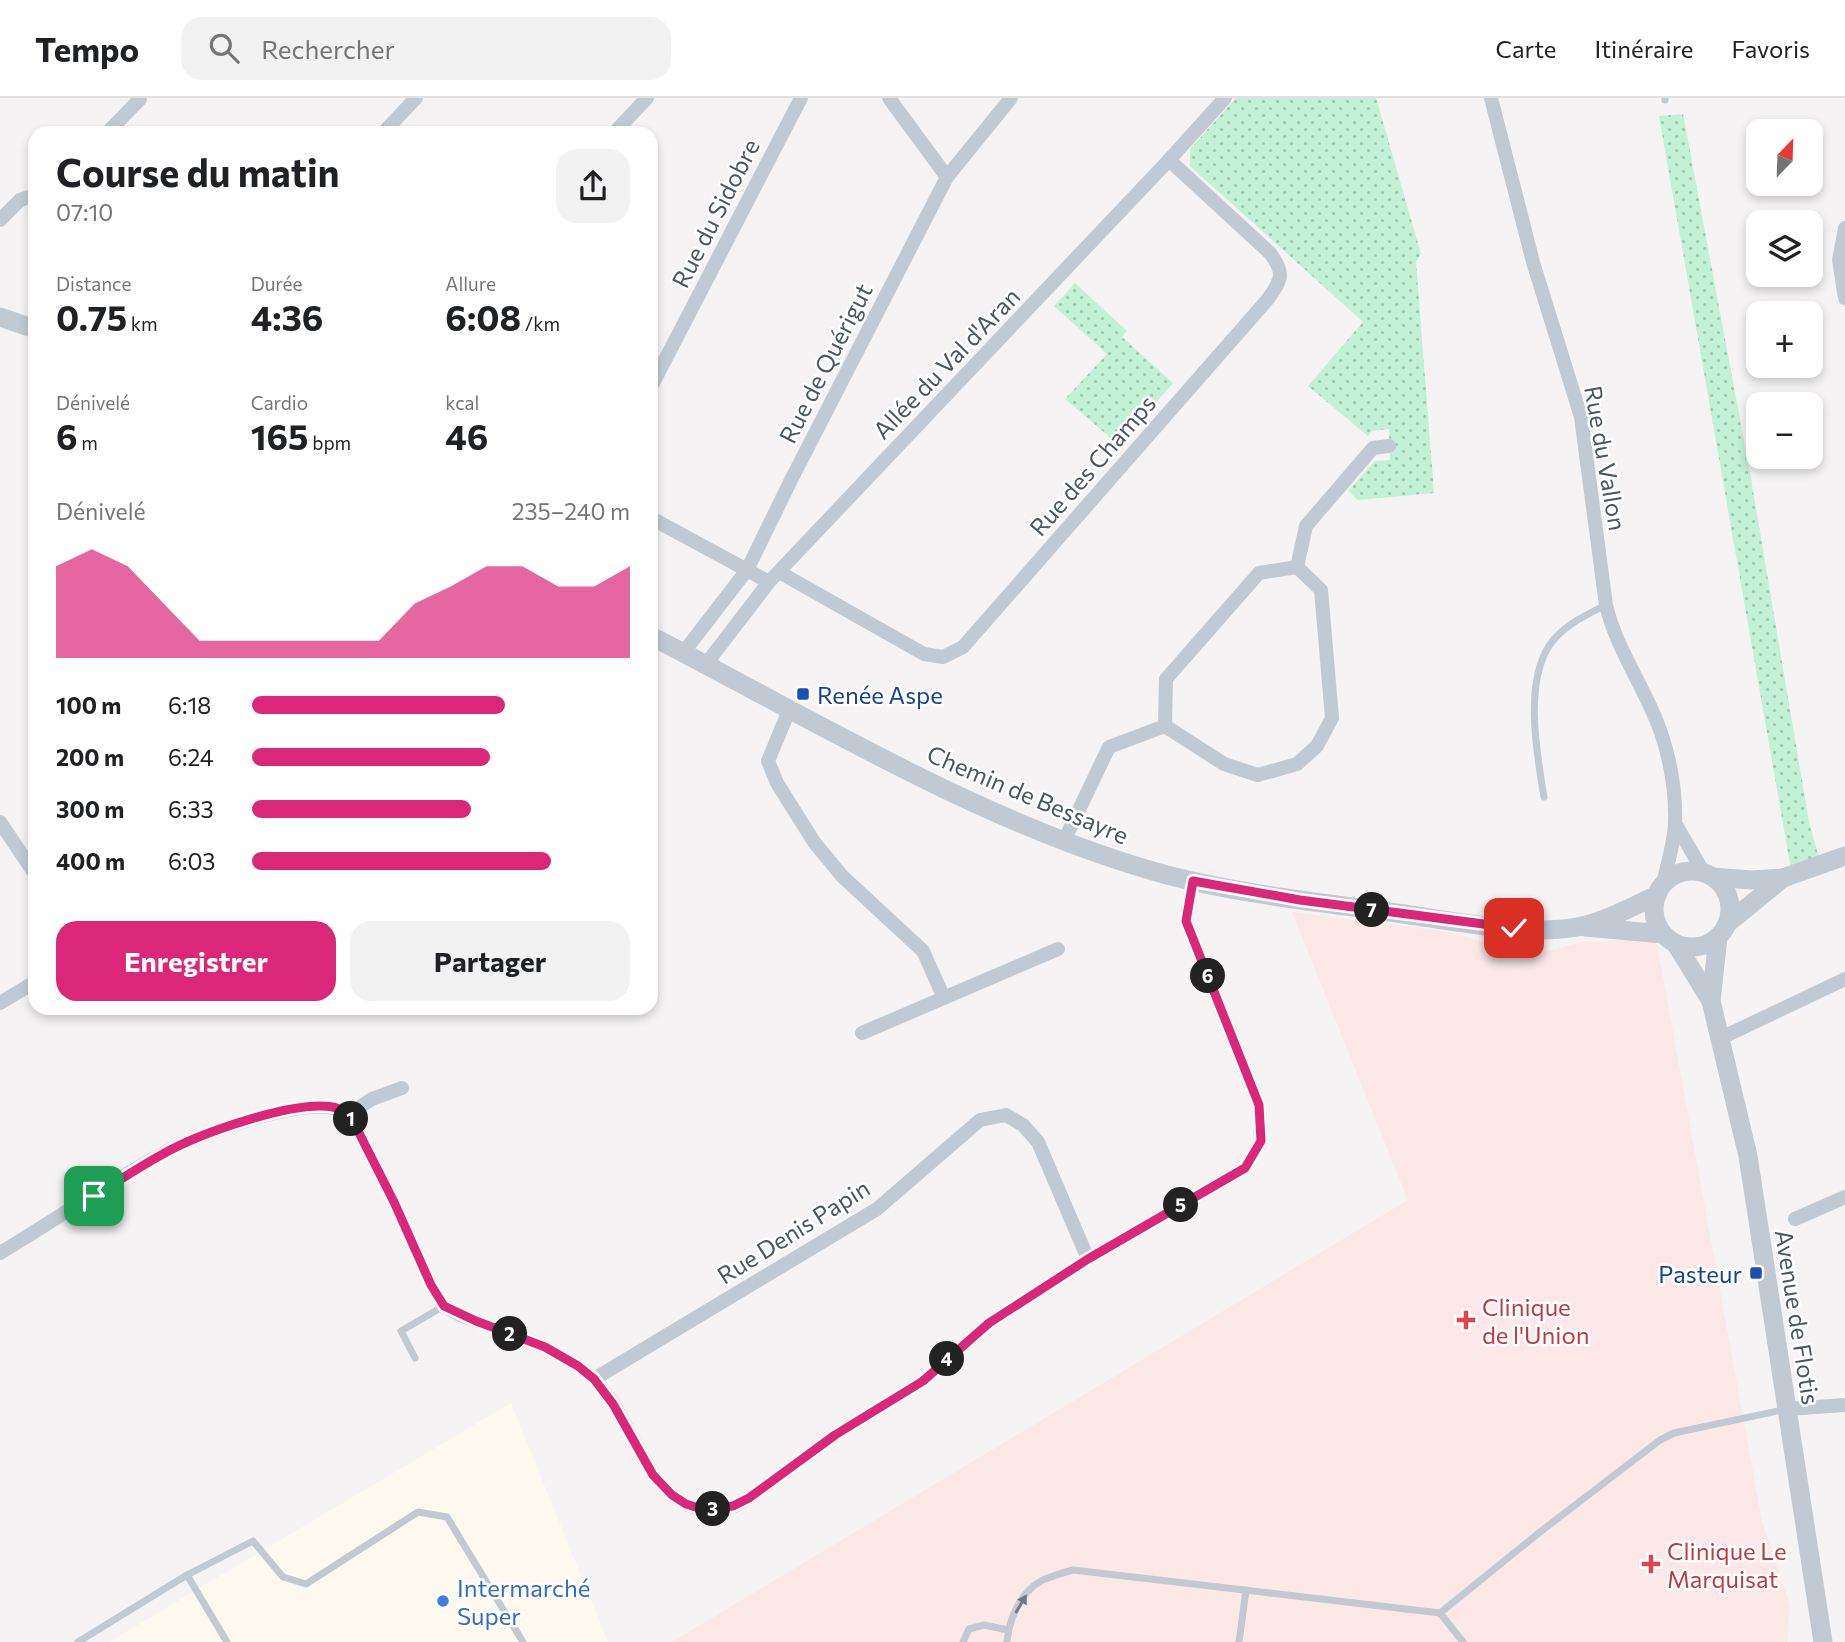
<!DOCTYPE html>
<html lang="fr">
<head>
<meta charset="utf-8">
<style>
	body { margin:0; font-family:Commissioner,sans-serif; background:#f2f2f2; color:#202124; height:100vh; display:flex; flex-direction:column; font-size:26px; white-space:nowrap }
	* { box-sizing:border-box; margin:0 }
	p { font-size:23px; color:#757577 }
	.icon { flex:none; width:38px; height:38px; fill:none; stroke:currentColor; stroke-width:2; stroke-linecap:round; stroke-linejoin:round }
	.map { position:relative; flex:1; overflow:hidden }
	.drawer { position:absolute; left:28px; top:28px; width:630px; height:889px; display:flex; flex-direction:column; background:#fff; border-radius:21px; box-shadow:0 4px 10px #0003 }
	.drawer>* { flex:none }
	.needle { width:46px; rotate:23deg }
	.controls { position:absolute; left:1746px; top:21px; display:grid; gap:14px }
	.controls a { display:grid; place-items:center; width:77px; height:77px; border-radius:14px; background:#fff; box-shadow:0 4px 10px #0003; font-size:35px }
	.pin { position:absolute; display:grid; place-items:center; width:60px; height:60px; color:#fff; margin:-30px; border-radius:14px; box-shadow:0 4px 10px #0006 }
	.km { position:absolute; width:35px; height:35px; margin:-18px; border-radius:50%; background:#222; color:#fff; font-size:19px; line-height:35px; text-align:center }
	.round { display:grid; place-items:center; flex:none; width:74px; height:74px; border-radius:21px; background:#f2f2f2 }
	.summary { display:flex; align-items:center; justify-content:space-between; height:119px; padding:0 28px }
	h1 { font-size:38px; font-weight:700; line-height:52px }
	.metrics { display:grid; grid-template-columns:repeat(3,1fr); gap:10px; height:119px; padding:7px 28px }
	.metrics div { display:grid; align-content:center }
	.metrics b { font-size:35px; font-weight:700 }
	.metrics small { font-size:19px; font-weight:400 }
	.metrics p { font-size:19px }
	.chart { height:196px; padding:14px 28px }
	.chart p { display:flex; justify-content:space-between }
	.chart svg { width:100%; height:126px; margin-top:7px; fill:#db2777; opacity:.7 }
	.primary-button { display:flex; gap:14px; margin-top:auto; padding:14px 28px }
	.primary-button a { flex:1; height:80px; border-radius:21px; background:#db2777; color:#fff; font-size:28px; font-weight:700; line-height:80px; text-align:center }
	.primary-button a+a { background:#f2f2f2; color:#202124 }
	ul { padding:0 28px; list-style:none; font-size:23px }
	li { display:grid; grid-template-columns:112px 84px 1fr; align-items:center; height:52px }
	li i { height:18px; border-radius:9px; background:#db2777 }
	header { display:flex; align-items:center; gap:42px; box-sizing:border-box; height:98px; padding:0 35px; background:#fff; border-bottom:2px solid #e0e0e0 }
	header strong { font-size:33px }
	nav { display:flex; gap:38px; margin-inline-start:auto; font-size:24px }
	.search { width:490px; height:63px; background:#f2f2f2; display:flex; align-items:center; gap:18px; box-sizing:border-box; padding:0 24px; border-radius:21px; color:#757577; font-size:26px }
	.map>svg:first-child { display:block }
	.commercial { fill:#fdf9ef }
	.medical { fill:#fce8e6 }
	.grass { fill:url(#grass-dots) }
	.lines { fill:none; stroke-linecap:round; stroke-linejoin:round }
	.service { stroke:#c1cad2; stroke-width:7 }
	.minor { stroke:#c1cad2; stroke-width:14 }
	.tertiary { stroke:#c1cad2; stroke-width:19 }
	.oneway { fill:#6e7983 }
	.route-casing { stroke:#fff; stroke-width:14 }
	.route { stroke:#db2777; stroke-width:9 }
	.transit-dot { fill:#1a4fb4; stroke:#fff; stroke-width:2.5 }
	.health-dot { fill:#e0444e; stroke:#fff; stroke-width:2.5 }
	.shop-dot { fill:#3f7fe0; stroke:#fff; stroke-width:2.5 }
	.labels { text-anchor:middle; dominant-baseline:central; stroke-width:5; stroke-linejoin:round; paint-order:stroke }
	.street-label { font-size:24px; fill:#4a5661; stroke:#fff }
	.transit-label { font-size:24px; fill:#164399; stroke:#fff; text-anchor:start }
	.health-label { font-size:24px; fill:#be3a42; stroke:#fff; text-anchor:start }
	.shop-label { font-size:24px; fill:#366cbe; stroke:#fff; text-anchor:start }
</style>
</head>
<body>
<header>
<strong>Tempo</strong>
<div class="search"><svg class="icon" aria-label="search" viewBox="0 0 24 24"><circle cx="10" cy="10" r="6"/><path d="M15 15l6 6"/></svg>Rechercher</div>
<nav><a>Carte</a><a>Itinéraire</a><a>Favoris</a></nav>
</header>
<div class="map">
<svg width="1845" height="1544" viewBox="0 0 1845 1544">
	<defs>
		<pattern id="grass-dots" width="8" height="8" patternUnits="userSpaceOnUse" patternTransform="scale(1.75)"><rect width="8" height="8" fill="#c3f1d5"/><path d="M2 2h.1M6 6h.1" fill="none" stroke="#a0c6b0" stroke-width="1.8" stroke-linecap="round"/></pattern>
	</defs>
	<rect width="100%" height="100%" fill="#f5f3f3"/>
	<polygon class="commercial" points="511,1305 608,1544 109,1544"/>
	<polygon class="medical" points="1292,814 1448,834 1512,852 1548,853 1583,844 1656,841 1762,1424 1790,1507 1787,1544 672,1544 1408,1102"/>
	<g class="grass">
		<polygon points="1236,0 1376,0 1421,156 1416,164 1434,395 1358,402 1348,393 1375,363 1390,362 1389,331 1372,333 1368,338 1308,288 1363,224 1190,68 1190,51"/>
		<polygon points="1683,16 1750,375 1809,724 1821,767 1792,777 1659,18"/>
		<polygon points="1075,185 1127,233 1122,239 1173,285 1119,347 1065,301 1107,256 1054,208"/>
	</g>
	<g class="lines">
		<g class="service">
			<polyline points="1665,0 1665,2"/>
			<path d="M1544 699C1537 657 1524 587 1549 548 1562 528 1586 517 1606 507"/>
			<polyline points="415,1260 401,1233 444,1208"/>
			<polyline points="187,1477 227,1544"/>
			<polyline points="1440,1515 1463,1544"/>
			<polyline points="78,1544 187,1477 253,1443 283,1479 306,1486 418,1414 447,1419 523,1544"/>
			<polyline points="963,1544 969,1531 984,1527 1008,1532"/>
			<path d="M1007 1544C1009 1522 1020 1494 1041 1483 1051 1478 1062 1475 1073 1472L1440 1515 1540 1434 1660 1342 1674 1335 1787 1311"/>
			<polyline points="1239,1544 1246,1492"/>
		</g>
		<g class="minor">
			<polyline points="889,0 947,79"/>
			<path d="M1491 0 1533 164 1581 319 1606 507C1616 549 1641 584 1657 624 1669 654 1676 691 1675 723 1675 744 1667 766 1663 787"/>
			<polyline points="107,35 140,1"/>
			<polyline points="383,35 416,0"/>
			<polyline points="614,35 647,0"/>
			<polyline points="0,122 20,102 35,97"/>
			<polyline points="1845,130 1839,162 1845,200"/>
			<polyline points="651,289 801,0"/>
			<polyline points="651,420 769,484"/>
			<path d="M779 474 924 556 943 559 963 549 1268 201C1282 181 1285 175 1270 155L1169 62"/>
			<polyline points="683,555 747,472 791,382 947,79 1011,0"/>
			<polyline points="706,566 769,484 1169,62 1225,0"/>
			<polyline points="790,610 768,663 777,685 814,744 842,778 923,853 944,900"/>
			<polyline points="1165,628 1224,666 1258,677 1297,666 1317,648 1332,620 1321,492 1297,469"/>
			<polyline points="0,724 35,776"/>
			<polyline points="1675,725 1704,775"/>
			<polyline points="1064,743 1109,649 1165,628 1166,581 1259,475 1297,469 1306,428 1373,350 1389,348"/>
			<polyline points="0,905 35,884"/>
			<polyline points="862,935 1058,851"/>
			<polyline points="1721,940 1845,881"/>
			<polyline points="348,1017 372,1001 402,990"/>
			<polyline points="1795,1121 1845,1099"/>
			<path d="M0 1155C55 1122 108 1085 164 1055 200 1036 294 1002 333 1010 342 1011 349 1018 354 1025L394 1104 431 1187 444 1208 460 1217 545 1249 578 1268 594 1281 613 1305 653 1377 672 1397 686 1406 701 1411 734 1408 749 1400 835 1337 923 1283 989 1225 1088 1161 1245 1070 1261 1043 1259 1007 1186 823 1193 783"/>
			<polyline points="594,1281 877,1111 980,1022 1006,1017 1023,1027 1038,1044 1088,1161"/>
			<polyline points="1788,1311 1845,1307"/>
		</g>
		<g class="tertiary">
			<polyline points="0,219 35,231"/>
			<path d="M651 538C816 623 987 728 1167 777 1240 796 1316 804 1390 814 1443 821 1525 839 1577 829 1604 824 1632 809 1657 797"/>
			<circle cx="1692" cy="811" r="38"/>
			<polyline points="1713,779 1751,782 1783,780 1845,758"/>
			<polyline points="1728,825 1783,780"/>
			<polyline points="1585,829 1663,836"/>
			<polyline points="1718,839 1711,903 1748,1058 1823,1544"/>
			<polyline points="1676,846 1711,903"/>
		</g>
	</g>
	<defs><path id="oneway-solid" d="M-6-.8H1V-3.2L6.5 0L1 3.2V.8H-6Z" transform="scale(1.75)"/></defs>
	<use class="oneway" href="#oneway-solid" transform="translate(1021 1506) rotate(-59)"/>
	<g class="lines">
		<g class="route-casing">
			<path id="route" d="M94 1098C117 1084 139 1069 163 1056 198 1036 293 1002 333 1009 342 1011 348 1018 354 1025L394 1104 431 1187 444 1208 476 1223 545 1249 578 1268 594 1281 613 1306 653 1377 672 1397 686 1406 702 1411 733 1408 749 1400 835 1337 923 1283 989 1225 1088 1161 1245 1070 1261 1043 1259 1007 1186 823 1193 783 1300 802 1514 830"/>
		</g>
		<use href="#route" class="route"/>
	</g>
	<g class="transit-dot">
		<rect x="796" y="589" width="14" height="14" rx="3.5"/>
		<rect x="1749" y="1168" width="14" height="14" rx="3.5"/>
	</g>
	<g class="health-dot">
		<path d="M1462.5 1211.5h7v7h7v7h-7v7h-7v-7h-7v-7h7z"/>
		<path d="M1647.5 1455.5h7v7h7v7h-7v7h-7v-7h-7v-7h7z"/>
	</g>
	<circle class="shop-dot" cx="443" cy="1503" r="7"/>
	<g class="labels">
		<g class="street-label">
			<text transform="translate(715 115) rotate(-63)">Rue du Sidobre</text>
			<text transform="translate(825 265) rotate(-63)">Rue de Quérigut</text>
			<text transform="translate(946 265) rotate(-46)">Allée du Val d'Aran</text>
			<text transform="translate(1606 360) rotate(80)">Rue du Vallon</text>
			<text transform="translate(1092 367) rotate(-49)">Rue des Champs</text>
			<text transform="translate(1028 696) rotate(23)">Chemin de Bessayre</text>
			<text transform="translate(793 1133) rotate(-32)">Rue Denis Papin</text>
			<text transform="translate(1798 1219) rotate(81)">Avenue de Flotis</text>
		</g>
		<g class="transit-label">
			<text x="817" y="596">Renée Aspe</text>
			<text x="1742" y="1175" text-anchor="end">Pasteur</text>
		</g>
		<g class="health-label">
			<text x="1482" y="1208">Clinique<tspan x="1482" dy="28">de l'Union</tspan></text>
			<text x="1667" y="1452">Clinique Le<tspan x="1667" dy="28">Marquisat</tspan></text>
		</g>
		<g class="shop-label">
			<text x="457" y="1489">Intermarché<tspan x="457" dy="28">Super</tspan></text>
		</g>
	</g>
</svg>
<div class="controls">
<a><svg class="needle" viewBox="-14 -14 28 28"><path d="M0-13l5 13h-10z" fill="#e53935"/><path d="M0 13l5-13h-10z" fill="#757577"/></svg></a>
<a><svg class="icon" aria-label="layers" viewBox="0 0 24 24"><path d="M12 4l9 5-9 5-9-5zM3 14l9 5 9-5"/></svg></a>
<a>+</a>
<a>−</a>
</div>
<div class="pin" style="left:94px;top:1098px;background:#1e9e55"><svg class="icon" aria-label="arrive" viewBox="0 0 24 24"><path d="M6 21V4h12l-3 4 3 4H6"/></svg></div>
<div class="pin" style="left:1514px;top:830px;background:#d93025"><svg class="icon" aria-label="check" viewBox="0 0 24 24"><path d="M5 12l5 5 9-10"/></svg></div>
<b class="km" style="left:351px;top:1021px">1</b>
<b class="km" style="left:510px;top:1236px">2</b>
<b class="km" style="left:713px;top:1411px">3</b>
<b class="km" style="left:947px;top:1261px">4</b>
<b class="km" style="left:1181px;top:1107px">5</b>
<b class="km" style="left:1208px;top:878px">6</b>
<b class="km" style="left:1372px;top:812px">7</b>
<section class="drawer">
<div class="summary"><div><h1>Course du matin</h1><p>07:10</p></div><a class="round"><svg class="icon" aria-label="share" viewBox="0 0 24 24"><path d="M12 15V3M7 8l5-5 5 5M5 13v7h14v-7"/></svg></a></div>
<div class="metrics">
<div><p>Distance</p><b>0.75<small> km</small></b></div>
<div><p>Durée</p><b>4:36</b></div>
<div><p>Allure</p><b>6:08<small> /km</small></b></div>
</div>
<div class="metrics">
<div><p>Dénivelé</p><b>6<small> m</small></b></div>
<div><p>Cardio</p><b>165<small> bpm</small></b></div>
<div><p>kcal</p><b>46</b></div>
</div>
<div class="chart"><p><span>Dénivelé</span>235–240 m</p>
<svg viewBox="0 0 160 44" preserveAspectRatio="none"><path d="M0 44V12L10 6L20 12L30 25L40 38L50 38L60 38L70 38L80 38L90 38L100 25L110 19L120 12L130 12L140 19L150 19L160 12V44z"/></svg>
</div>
<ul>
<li><b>100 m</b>6:18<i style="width:67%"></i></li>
<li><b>200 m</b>6:24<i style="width:63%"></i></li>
<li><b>300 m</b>6:33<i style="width:58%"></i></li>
<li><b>400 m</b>6:03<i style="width:79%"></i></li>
</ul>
<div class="primary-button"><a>Enregistrer</a><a>Partager</a></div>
</section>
</div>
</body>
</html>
